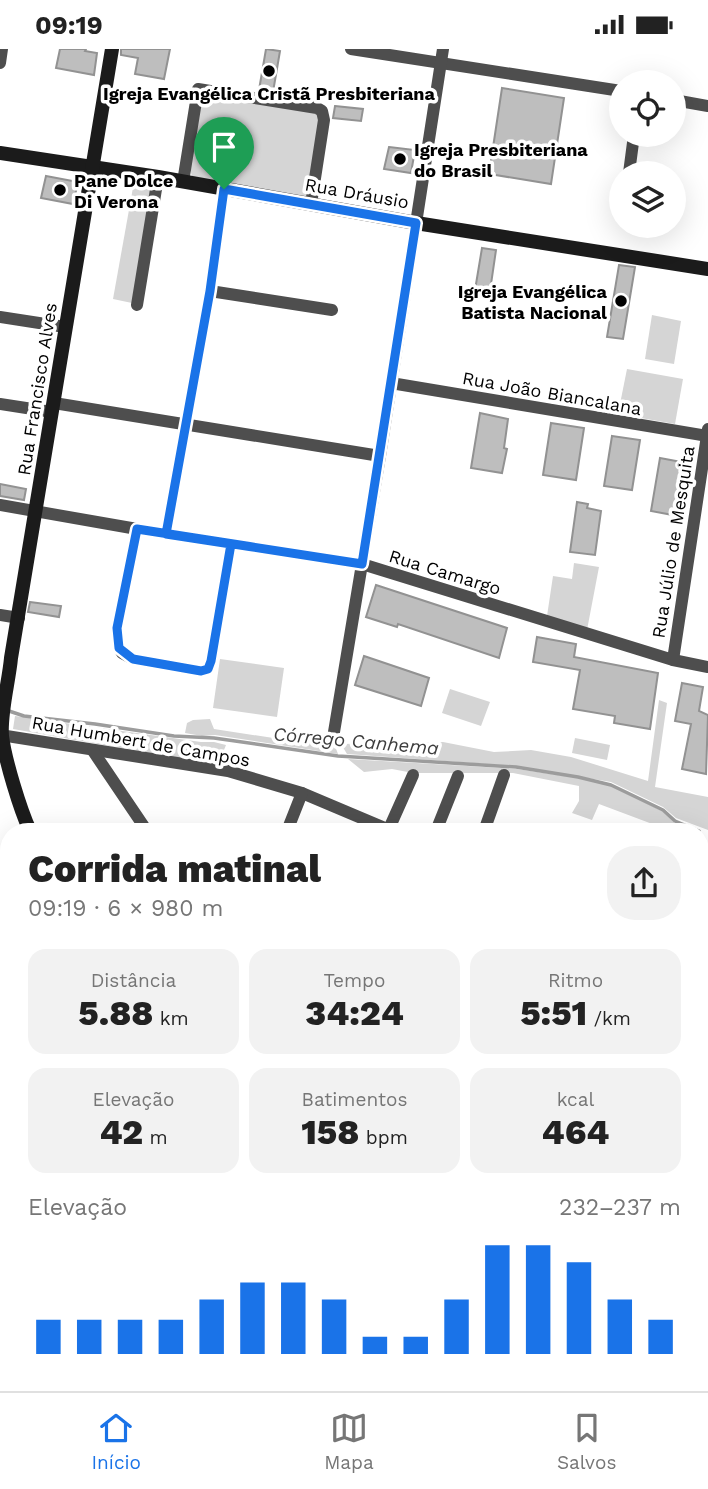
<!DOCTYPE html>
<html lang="pt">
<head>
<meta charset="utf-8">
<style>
	body { margin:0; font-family:"Work Sans",sans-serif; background:#f2f2f2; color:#222; height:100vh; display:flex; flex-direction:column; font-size:26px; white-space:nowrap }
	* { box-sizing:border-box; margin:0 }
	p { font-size:23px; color:#767676 }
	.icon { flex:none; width:38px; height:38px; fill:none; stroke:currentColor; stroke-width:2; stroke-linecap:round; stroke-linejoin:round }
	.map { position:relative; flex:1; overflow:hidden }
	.drawer { position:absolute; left:0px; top:774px; width:709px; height:569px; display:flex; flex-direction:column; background:#fff; border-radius:28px 28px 0 0; box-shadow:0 7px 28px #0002 }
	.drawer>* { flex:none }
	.controls { position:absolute; left:609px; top:21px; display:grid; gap:14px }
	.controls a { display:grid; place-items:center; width:77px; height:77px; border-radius:50%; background:#fff; box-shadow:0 7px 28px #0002; font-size:35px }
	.pin { position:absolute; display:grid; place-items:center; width:60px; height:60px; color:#fff; margin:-72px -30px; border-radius:50% 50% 50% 0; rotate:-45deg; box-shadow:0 0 7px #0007 }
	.pin .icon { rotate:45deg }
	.round { display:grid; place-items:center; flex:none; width:74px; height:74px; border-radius:28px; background:#f2f2f2 }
	.head { display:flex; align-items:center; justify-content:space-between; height:119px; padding:0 28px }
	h1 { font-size:38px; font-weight:800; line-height:52px }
	.metrics { display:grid; grid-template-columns:repeat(3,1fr); gap:10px; height:119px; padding:7px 28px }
	.metrics div { display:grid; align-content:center; border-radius:18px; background:#f2f2f2; text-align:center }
	.metrics b { font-size:35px; font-weight:800 }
	.metrics small { font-size:19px; font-weight:400 }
	.metrics p { font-size:19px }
	.chart { height:196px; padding:14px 28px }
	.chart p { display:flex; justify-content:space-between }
	.chart svg { width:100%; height:126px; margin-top:7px; stroke:#1a73e8; stroke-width:6 }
	.status { display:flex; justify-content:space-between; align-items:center; height:49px; padding:0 35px; background:#fff; direction:ltr }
	.status svg { height:19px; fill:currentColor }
	.tab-bar { display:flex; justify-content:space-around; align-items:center; height:98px; border-top:2px solid #e0e0e0; background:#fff; font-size:19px; color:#767676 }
	.tab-bar a { display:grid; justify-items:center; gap:4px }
	.tab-bar .active { color:#1a73e8 }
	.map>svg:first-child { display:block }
	.green { fill:#d5d5d5 }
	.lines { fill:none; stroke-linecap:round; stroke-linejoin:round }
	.stream { stroke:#9c9c9c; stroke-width:3.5 }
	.building { fill:#bebebe; stroke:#929292; stroke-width:2 }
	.street { stroke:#4e4e4e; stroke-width:12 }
	.secondary { stroke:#1b1b1b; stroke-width:14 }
	.route-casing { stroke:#fff; stroke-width:14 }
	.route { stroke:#1a73e8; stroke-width:9 }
	.poi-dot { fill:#000; stroke:#fff; stroke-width:2.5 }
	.labels { text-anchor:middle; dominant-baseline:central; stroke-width:7; stroke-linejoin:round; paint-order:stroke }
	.poi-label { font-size:18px; font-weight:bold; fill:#000; stroke:#fff; text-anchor:start }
	.street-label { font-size:18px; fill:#000; stroke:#fff }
	.water-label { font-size:19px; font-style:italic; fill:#3d3d3d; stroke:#fff }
</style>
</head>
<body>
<div class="status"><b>09:19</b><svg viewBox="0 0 49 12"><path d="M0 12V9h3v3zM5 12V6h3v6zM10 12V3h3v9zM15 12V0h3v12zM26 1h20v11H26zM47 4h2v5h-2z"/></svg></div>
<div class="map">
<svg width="708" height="1342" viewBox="0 0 708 1342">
	<rect width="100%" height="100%" fill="#fff"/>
	<g class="green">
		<polygon points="199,42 321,62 309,151 192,128 189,115"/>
		<polygon points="134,133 154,136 132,254 113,250"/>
		<polygon points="652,266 681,272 674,315 645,310"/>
		<polygon points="627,320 683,330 675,375 618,365"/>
		<polygon points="574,514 599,518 587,581 547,567 553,527 572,530"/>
		<polygon points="220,610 284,619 277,668 213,659"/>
		<polygon points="450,640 490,653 481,677 442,664"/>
		<polygon points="659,651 667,654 655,738 708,748 708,781 676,769 663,758 611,733 515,717 347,705 341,695 443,693 494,703 531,701 571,708 648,732"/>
		<polygon points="15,667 201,693 214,693 226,696 218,716 13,680"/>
		<polygon points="210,670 214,680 293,692 331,686 338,705 215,686 202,687 185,684 187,674 193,671"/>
		<polygon points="575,689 610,696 607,711 572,704"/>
		<polygon points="348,710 517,720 578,729 611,737 662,762 675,774 695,782 671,782 599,755 592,771 572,764 579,752 579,737 513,724 413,724 392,720 364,723"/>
	</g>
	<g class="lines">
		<polyline class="stream" points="6,661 24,667 95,675 174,687 214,689 338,707 516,718 578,728 611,736 663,761 675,772 699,782"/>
	</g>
	<g class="building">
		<polygon points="60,0 86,0 85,2 97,4 94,26 56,19"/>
		<polygon points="121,0 170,0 164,30 135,25 138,9 121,6"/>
		<polygon points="266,0 280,2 273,43 259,41"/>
		<polygon points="502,39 564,49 551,135 489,125"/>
		<polygon points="335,57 363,60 361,72 333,69"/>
		<polygon points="389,98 415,101 411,124 384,120"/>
		<polygon points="46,127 78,133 73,155 41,149"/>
		<polygon points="482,199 496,201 489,249 474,247"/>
		<polygon points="619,216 635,218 623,290 607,288"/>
		<polygon points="480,364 508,370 504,399 507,400 502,424 471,419"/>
		<polygon points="551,374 584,379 576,431 543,426"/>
		<polygon points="612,387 640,391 632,441 604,437"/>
		<polygon points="660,409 687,414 678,467 651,462"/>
		<polygon points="0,435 26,440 24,451 0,447"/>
		<polygon points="577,453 588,455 587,459 601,462 595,506 570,503"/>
		<polygon points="376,536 507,579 499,609 398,575 397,578 366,568"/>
		<polygon points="30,553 61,557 59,568 28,563"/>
		<polygon points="537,588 576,595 574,608 658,624 650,680 614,674 615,667 573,660 580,621 533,613"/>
		<polygon points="364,607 429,629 421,657 355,636"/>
		<polygon points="682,634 703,638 699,662 708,666 706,725 682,720 691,675 675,672"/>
		<polygon points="700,980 708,984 708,1120 701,1139"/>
	</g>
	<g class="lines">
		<g class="street">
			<polyline points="351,0 621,42"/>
			<polyline points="0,14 2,0"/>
			<polyline points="674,51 708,57"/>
			<polyline points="629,124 634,86"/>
			<polyline points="183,133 198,40 317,59 322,62 324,71 311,155"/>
			<polyline points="210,242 332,261"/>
			<polyline points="137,256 158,128"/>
			<polyline points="0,268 65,278"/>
			<polyline points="391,334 708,387"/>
			<polyline points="54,354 380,407"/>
			<polyline points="0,355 52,363"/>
			<polyline points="0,456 137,480 362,515 673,611 708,618"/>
			<polyline points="137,480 117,580 119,599 122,604 133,610 201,622 208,620 211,612 231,495"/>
			<polyline points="166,485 210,242 224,140"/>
			<polyline points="0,566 19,569"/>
			<polyline points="673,611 708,380"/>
			<polyline points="334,683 380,407 443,0"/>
			<polyline points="0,686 228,722 302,744 392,782"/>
			<polyline points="93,702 147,782"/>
			<polyline points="287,782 302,744"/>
			<polyline points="388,782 413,726"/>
			<polyline points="436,782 458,727"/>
			<polyline points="484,782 504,726"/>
			<polyline points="0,928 9,922"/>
			<polyline points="0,942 9,960"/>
			<polyline points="0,1134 9,1137"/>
			<polyline points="0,1304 9,1285"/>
			<polyline points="247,1334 260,1342"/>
			<polyline points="74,1342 77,1334"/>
			<polyline points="171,1342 174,1334"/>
			<polyline points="469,1342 472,1334"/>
			<polyline points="639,1342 642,1334"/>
			<polyline points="699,1342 708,1309"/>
		</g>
		<g class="secondary">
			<polyline points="0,104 158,128 416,174 708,220"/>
			<path d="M30 782C20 760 5 711 2 687 0 664 9 632 11 609L112 0"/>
			<polyline points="413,1334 420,1342"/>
		</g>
	</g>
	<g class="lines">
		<g class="route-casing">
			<path id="route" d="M224 140 210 242 166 485 231 495 211 612 208 620 201 622 133 610 119 599 117 579 137 480C212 492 287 503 362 515L416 174 224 140"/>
		</g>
		<use href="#route" class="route"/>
	</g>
	<g class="poi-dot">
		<circle cx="269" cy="22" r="7"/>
		<circle cx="400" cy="110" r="7"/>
		<circle cx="60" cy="141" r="7"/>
		<circle cx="621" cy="252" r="7"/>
	</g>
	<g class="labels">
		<g class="poi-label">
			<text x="269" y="44" text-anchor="middle">Igreja Evangélica Cristã Presbiteriana</text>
			<text x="414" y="100">Igreja Presbiteriana<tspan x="414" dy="21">do Brasil</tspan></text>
			<text x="74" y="131">Pane Dolce<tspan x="74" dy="21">Di Verona</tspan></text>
			<text x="607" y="242" text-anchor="end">Igreja Evangélica<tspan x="607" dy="21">Batista Nacional</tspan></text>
		</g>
		<g class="street-label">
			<text transform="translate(357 144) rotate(10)">Rua Dráusio</text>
			<text transform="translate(37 340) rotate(-81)">Rua Francisco Alves</text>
			<text transform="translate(552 344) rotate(10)">Rua João Biancalana</text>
			<text transform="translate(673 493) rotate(-81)">Rua Júlio de Mesquita</text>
			<text transform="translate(445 523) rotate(17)">Rua Camargo</text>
			<text transform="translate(141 692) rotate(10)">Rua Humbert de Campos</text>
		</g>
		<g class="water-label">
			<text transform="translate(356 692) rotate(5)">Córrego Canhema</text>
		</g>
	</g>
</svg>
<div class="controls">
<a><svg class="icon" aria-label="locate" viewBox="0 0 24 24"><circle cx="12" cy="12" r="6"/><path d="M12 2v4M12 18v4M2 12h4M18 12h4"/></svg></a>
<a><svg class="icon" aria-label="layers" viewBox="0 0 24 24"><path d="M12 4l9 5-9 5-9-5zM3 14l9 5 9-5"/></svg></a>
</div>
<div class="pin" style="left:224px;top:140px;background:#1e9e55"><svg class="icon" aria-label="arrive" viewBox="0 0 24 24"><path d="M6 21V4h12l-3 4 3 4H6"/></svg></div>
<section class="drawer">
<div class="head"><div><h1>Corrida matinal</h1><p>09:19 · 6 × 980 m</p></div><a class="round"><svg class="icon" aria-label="share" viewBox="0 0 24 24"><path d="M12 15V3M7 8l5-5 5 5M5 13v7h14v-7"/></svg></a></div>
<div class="metrics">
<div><p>Distância</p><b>5.88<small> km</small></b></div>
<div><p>Tempo</p><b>34:24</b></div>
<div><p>Ritmo</p><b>5:51<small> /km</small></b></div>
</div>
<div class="metrics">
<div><p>Elevação</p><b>42<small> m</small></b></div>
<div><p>Batimentos</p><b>158<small> bpm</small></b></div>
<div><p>kcal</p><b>464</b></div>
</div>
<div class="chart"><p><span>Elevação</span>232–237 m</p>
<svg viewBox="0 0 160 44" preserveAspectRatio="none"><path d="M5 44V32M15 44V32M25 44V32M35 44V32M45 44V25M55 44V19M65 44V19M75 44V25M85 44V38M95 44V38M105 44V25M115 44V6M125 44V6M135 44V12M145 44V25M155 44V32"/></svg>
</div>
</section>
</div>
<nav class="tab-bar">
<a class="active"><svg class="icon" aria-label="home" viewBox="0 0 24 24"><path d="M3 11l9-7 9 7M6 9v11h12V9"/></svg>Início</a>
<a><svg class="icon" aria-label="map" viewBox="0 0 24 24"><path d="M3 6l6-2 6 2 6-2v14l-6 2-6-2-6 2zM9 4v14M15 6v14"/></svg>Mapa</a>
<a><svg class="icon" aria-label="saved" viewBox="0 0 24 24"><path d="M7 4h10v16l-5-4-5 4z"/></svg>Salvos</a>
</nav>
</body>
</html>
